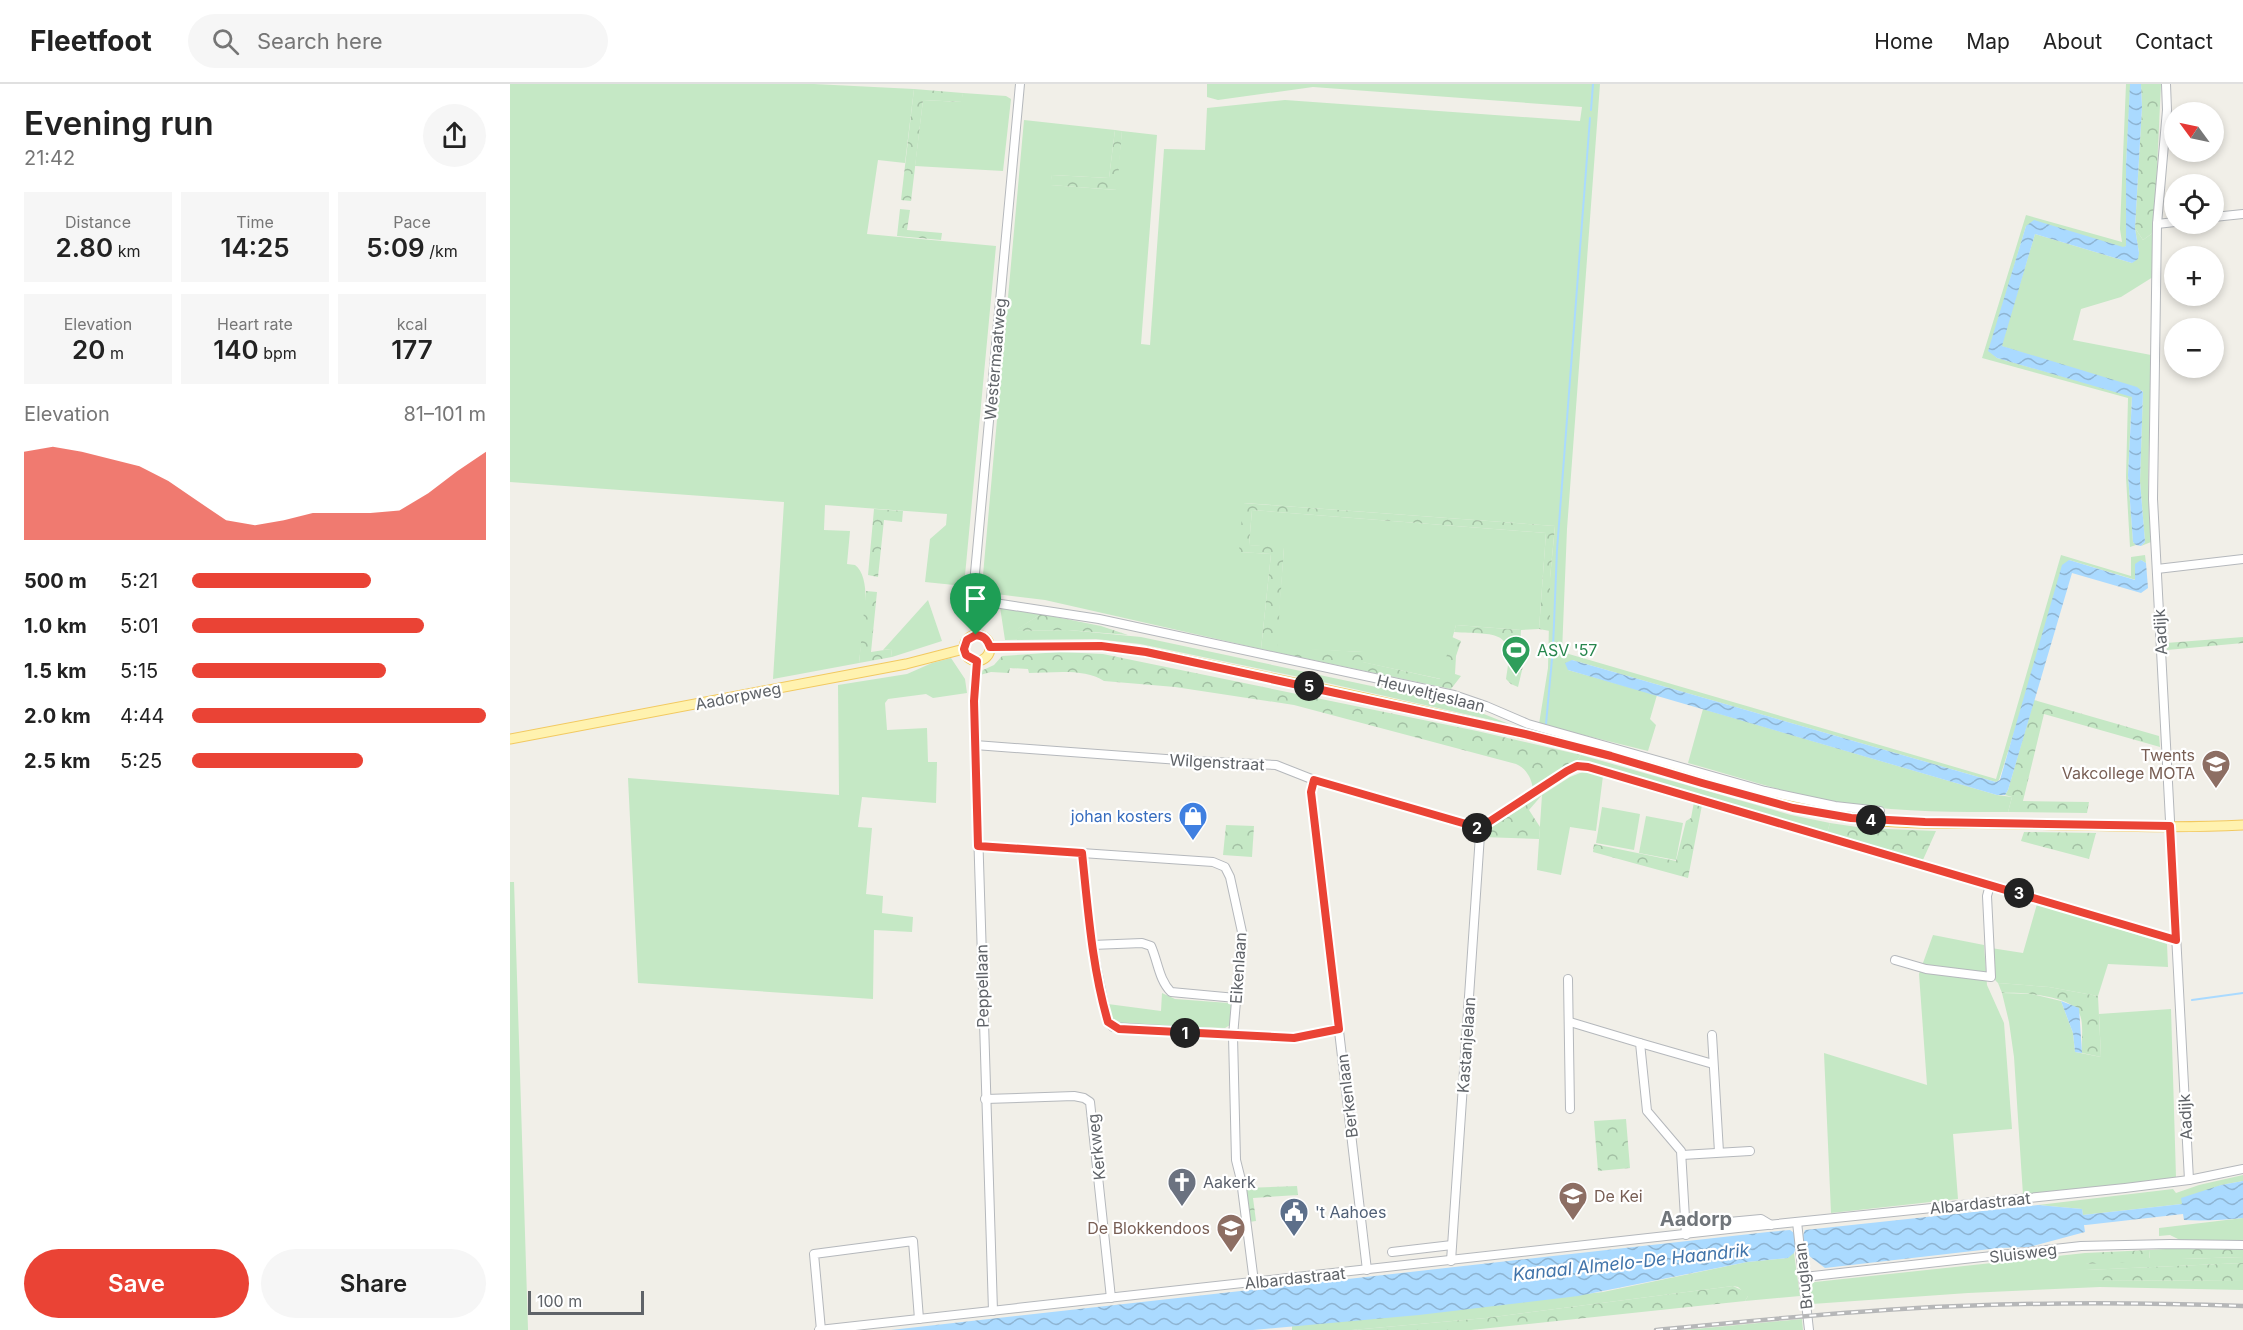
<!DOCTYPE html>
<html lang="en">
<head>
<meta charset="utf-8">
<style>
	body { margin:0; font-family:Inter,sans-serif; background:#f6f6f6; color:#222; height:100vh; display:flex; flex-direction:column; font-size:22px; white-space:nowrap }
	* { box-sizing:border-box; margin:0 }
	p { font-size:20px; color:#767676 }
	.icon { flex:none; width:33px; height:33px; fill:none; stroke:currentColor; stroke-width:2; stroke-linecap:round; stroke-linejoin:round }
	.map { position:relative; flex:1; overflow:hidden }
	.details { display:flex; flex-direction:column; background:#fff; width:510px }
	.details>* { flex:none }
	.needle { width:39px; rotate:303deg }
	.fabs { position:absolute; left:1654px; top:18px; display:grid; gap:12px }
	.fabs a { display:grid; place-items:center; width:60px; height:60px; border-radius:50%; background:#fff; box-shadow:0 3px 9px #0003; font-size:30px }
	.scale { position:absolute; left:18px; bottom:15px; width:116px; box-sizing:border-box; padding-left:6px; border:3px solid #5f6368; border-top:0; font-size:16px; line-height:21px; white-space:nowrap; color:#5f6368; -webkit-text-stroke:4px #fff; paint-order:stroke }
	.pin { position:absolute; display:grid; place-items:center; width:51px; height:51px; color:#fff; margin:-62px -26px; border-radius:50% 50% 50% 0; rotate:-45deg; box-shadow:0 0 6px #0007 }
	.pin .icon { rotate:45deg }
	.km { position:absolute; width:30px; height:30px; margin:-15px; border-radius:50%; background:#222; color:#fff; font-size:16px; line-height:30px; text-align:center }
	.round { display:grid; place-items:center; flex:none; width:63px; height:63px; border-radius:32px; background:#f6f6f6 }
	.overview { display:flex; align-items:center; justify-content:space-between; height:102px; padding:0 24px }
	h1 { font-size:33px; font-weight:600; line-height:45px }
	.metrics { display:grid; grid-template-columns:repeat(3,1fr); gap:9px; height:102px; padding:6px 24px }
	.metrics div { display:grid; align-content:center; border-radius:0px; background:#f6f6f6; text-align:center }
	.metrics b { font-size:26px; font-weight:600 }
	.metrics small { font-size:16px; font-weight:400 }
	.metrics p { font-size:16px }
	.chart { height:168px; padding:12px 24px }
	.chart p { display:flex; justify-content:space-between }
	.chart svg { width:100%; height:108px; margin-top:6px; fill:#ea4335; opacity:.7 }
	.cta { display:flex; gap:12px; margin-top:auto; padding:12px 24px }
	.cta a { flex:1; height:69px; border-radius:36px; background:#ea4335; color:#fff; font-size:24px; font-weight:600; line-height:69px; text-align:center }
	.cta a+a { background:#f6f6f6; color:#222 }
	ul { padding:0 24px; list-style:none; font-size:20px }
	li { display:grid; grid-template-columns:96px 72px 1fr; align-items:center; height:45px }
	li i { height:15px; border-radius:8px; background:#ea4335 }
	header { display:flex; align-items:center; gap:36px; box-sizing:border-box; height:84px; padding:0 30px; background:#fff; border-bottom:2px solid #e0e0e0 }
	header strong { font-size:28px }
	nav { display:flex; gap:33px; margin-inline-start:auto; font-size:21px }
	.search { width:420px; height:54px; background:#f6f6f6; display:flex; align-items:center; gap:15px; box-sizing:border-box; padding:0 21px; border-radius:33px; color:#767676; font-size:22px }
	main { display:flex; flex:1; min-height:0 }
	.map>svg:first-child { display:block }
	.grass { fill:#c5e8c5 }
	.forest { fill:url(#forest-crowns) }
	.water { fill:url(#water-waves) }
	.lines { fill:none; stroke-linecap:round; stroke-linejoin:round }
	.stream { stroke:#aadaff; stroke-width:2 }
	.minor-casing { stroke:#b5b8bc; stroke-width:10 }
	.major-casing { stroke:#f2c960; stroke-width:11 }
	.minor { stroke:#fff; stroke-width:8 }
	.major { stroke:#fff2af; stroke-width:9 }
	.rail-casing { stroke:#b6b7b8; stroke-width:4.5 }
	.rail { stroke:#fff; stroke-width:2; stroke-dasharray:7; stroke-linecap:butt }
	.route-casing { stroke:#fff; stroke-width:12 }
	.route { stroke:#ea4335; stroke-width:8 }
	.labels { text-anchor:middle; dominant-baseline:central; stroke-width:4.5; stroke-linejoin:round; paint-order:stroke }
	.street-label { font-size:16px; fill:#5f6368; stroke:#fff }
	.leisure-label { font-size:16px; fill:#27864d; stroke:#fff; text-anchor:start }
	.education-label { font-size:16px; fill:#785e54; stroke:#fff; text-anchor:end }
	.shop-label { font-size:16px; fill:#366cbe; stroke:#fff; text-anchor:end }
	.worship-label { font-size:16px; fill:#5b616d; stroke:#fff; text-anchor:start }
	.service-label { font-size:16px; fill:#4e5e75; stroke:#fff; text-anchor:start }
	.water-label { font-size:18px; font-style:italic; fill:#4174aa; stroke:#fff }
	.quarter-label { font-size:20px; font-weight:bold; fill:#70757a; stroke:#fff }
</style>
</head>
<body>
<header>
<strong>Fleetfoot</strong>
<div class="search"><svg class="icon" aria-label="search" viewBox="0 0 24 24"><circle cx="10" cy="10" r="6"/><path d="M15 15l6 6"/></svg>Search here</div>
<nav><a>Home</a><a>Map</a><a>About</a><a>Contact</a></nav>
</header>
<main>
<section class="details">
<div class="overview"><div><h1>Evening run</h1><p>21:42</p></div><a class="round"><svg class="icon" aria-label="share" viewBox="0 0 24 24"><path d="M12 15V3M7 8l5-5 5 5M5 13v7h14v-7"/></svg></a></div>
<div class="metrics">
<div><p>Distance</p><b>2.80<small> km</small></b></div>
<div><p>Time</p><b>14:25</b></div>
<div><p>Pace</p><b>5:09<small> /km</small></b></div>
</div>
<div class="metrics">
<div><p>Elevation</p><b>20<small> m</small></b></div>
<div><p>Heart rate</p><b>140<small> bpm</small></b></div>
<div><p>kcal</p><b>177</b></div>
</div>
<div class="chart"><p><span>Elevation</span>81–101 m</p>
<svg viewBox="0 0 160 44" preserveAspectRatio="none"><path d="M0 44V8L10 6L20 8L30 11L40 14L50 20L60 28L70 36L80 38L90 36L100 33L110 33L120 33L130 32L140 25L150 16L160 8V44z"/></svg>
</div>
<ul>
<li><b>500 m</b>5:21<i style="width:61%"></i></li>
<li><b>1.0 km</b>5:01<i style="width:79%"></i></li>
<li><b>1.5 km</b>5:15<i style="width:66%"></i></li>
<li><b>2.0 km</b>4:44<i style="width:100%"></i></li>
<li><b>2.5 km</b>5:25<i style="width:58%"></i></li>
</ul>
<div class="cta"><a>Save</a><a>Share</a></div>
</section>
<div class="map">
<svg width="1733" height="1246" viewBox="0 0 1733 1246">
	<defs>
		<pattern id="forest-crowns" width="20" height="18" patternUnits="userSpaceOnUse" patternTransform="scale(1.5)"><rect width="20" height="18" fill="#c5e8c5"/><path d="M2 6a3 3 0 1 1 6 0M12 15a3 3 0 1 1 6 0" fill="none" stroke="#a3c0a4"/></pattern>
		<pattern id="water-waves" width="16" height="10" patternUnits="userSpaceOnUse" patternTransform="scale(1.5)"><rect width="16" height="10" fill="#aadaff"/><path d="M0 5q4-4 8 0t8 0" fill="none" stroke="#8eb4d2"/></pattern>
	</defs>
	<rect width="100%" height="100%" fill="#f1efe8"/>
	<g class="grass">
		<path d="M0 0H304L404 5 395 79 368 76 357 150 486 162 454 502 415 498 420 455 436 441 437 430 315 421 314 446 340 447 337 480 345 481C365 495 351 557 349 579L263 595 274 418 0 398Z"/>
		<polygon points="697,0 1090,0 1057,445 1052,568 1486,695 1551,471 1621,492 1621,473 1635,471 1636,479 1631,476 1626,496 1559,476 1489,696 1486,698 1062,576 1058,586 1147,611 1140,635 1146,641 1138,667 1029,640 1038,584 1040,494 1045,442 734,419 730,468 761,470 751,565 535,516 486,510 479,506 473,491 514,36 605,46 599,94 542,91 541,101 606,106 612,47 647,51 631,260 640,261 654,65 695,66 697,24 775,16 1070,37 1072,23 803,3 708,16 697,13"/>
		<polygon points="1616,0 1620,0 1620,9 1616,81 1616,162 1613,164 1516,142 1479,267 1487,274 1622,312 1618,391 1623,458 1626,461 1620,463 1616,393 1618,314 1472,274 1516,131 1612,158 1610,145"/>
		<polygon points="453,9 496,12 501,15 493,87 405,82 413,16 451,18"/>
		<polygon points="1625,144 1633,156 1644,148 1643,193 1611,213 1571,225 1563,256 1641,271 1638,400 1641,458 1631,462 1635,458 1630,397 1633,307 1491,262 1525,150 1622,179 1629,169"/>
		<polygon points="742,426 1036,449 1029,545 1011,546 946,541 931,595 852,578 853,568 766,564 774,464 739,461"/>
		<polygon points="418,516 432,557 382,573 381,565 373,566"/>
		<polygon points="490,523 531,530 505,547 558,546 631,553 951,621 999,640 804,596 630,560 586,555 495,556"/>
		<polygon points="441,574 455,595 457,609 423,614 416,610 378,615 375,619 377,646 417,644 418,678 427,678 426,719 352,713 348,743 362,744 356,810 373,812 372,829 403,833 402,848 364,846 363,915 128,899 118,694 329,711 328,601 397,590 422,579"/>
		<path d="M1193 625 1487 711 1502 713 1498 728C1447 728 1393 728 1342 721 1286 713 1232 694 1178 679Z"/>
		<polygon points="1071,671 1281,731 1320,739 1317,749 1082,680 1064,681"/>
		<polygon points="1075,687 1093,692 1086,747 1060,743 1051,791 1027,786 1032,711 1060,693"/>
		<polygon points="1092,723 1130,730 1124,766 1086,759"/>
		<polygon points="1136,732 1173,739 1166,776 1129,769"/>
		<polygon points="0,798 4,798 18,1246 0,1246"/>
		<polygon points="1527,820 1657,860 1658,883 1598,880 1588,912 1539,903 1488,899 1485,896 1481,864 1513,869"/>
		<polygon points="1423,851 1474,861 1477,901 1494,939 1502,1045 1443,1050 1448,1115 1321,1129 1314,969 1417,1001 1409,890"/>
		<polygon points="652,909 665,915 719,919 721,921 720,941 715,944 614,940 603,936 598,920 651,927"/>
		<polygon points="1492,909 1522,910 1551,917 1563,949 1565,968 1591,973 1589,930 1661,925 1666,1093 1661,1095 1513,1111 1504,973 1499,938"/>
		<polygon points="1733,1091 1733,1097 1711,1101 1672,1120 1573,1131 1572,1125 1528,1121 1663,1105 1666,1109 1689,1101"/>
		<polygon points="1733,1134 1733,1158 1670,1156 1660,1151 1649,1152 1649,1144"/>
		<polygon points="1672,1164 1672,1175 1733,1173 1733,1179 1576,1186 1575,1196 1733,1197 1733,1206 1590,1203 1458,1209 1302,1220 1300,1200 1305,1198 1575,1169 1576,1180 1640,1174 1639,1166"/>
		<polygon points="1282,1169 1284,1169 1290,1212 1235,1217 1238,1212 1228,1203 1223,1202 976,1234 842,1246 782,1246 782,1242 1093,1208 1237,1178 1278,1174"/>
		<polygon points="1292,1235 1293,1246 1174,1246"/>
	</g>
	<g class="forest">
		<polygon points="1631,0 1651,0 1644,148 1633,156 1625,144 1632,23"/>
		<polygon points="404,5 453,9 452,18 413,16 401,117 391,116"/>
		<polygon points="605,46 612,47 607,106 540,101 542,91 599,94"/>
		<polygon points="390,125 400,126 397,146 432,149 431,156 387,152"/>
		<polygon points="733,419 1045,442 1040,494 1040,547 1029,545 1036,449 742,426 739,461 774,463 767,563 853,568 853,578 930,595 942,553 951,557 946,572 945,590 951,592 941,605 751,565 761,470 729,468"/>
		<polygon points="364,425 393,427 392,438 374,436 368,493 358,491"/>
		<polygon points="356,507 367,508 361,568 381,565 382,573 349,579"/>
		<polygon points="531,530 591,542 618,551 558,546 504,547"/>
		<path d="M946 541 1011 546 1009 580 1013 582 1008 603 1001 600 996 595C1006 544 986 551 944 548Z"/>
		<polygon points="1733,553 1733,559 1657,566 1656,559"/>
		<path d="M550 568 593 570 622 576 967 647 1071 671 1064 681 1023 706C1022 695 1017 685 1006 680L784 621 665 603 594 597C575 584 542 589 519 589L518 585 500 584 499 589 481 588 470 591 471 587 484 581 492 572Z"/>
		<polygon points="1524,616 1649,652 1650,663 1534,630 1513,717 1579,718 1577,729 1498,728 1502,713 1495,711 1498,706"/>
		<polygon points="1032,711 1019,726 1030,743 1029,755 972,753 976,747"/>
		<polygon points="1184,718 1192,721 1178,794 1083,768 1084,760 1166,777 1176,737 1181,734"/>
		<polygon points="1320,739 1354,744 1426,747 1412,778 1317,749"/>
		<polygon points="716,741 744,742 742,773 713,771"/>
		<polygon points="1514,748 1586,749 1579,775 1511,757"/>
		<path d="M1488 899 1539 903 1588 912 1591 973 1572 969C1571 958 1574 941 1570 931 1564 911 1510 908 1492 909Z"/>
		<polygon points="1116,1035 1120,1084 1088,1087 1084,1037"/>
		<polygon points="787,1102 788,1111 743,1114 746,1137 739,1138 735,1104"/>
		<polygon points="1672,1164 1733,1165 1733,1173 1672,1175"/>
		<polygon points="1639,1166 1640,1177 1575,1180 1575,1169"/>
		<polygon points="1733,1179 1733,1197 1575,1196 1575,1186"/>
		<polygon points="1223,1202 1238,1209 1238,1212 1235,1217 961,1246 842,1246 976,1234"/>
	</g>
	<g class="water">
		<polygon points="1620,0 1631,0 1632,23 1625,144 1629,169 1628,175 1622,179 1525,150 1492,262 1627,303 1633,308 1630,397 1635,458 1631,462 1626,461 1623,458 1618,391 1622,313 1487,274 1478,267 1516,142 1524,136 1613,163 1616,162 1616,81"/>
		<polygon points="1559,476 1625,496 1625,480 1631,476 1636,479 1638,504 1631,509 1562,489 1498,706 1495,711 1487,711 1058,586 1055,579 1062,576 1486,698 1490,696 1552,481"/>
		<polygon points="1551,917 1569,924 1572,969 1565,968 1563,949"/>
		<path d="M1733 1097V1134C1713 1136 1694 1137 1674 1136L1673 1130 1576 1141H1574L1575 1148 1519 1163 1489 1164 1315 1184 1294 1168V1165L1285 1166 1284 1169 1278 1174 1237 1178 1068 1212 909 1231 743 1246H381L1258 1148 1280 1146 1284 1149 1285 1155 1292 1154 1295 1146 1528 1121 1572 1125 1573 1131 1672 1120 1671 1114 1711 1101Z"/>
	</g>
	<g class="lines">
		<g class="stream">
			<polyline points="1081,26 1083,0"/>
			<polyline points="1036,640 1043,564 1047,466 1080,34"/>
			<polyline points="1682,916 1733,909"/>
		</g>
		<g class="minor-casing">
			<g id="minor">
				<polyline points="1656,0 1657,26 1647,140 1643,415 1679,1096"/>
				<polyline points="1704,133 1733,130"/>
				<polyline points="1647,140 1665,138"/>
				<polyline points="1647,485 1733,475"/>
				<polyline points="465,516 589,535 944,611 976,622 1018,640 1255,707 1325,722 1370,727"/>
				<polyline points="466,551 465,489 510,0"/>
				<polyline points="467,577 464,617 483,1227"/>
				<polyline points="465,661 683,677 766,681 804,696 963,742 968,745"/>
				<polyline points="804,696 801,708 857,1186"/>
				<polyline points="968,745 1057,687 1067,682 1078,683 1666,856"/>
				<polyline points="468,762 703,778 715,783 720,793 732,848 723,952 726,1076 731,1096 744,1198"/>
				<polyline points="572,769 582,861 596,931 598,938 603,943 784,954 829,945"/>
				<path d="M582 861 632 859 641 862C648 878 649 896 661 908L726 914"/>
				<polyline points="1385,876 1416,885 1481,893 1477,812 1480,801"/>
				<polyline points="1058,895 1060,1025"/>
				<polyline points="1060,938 1130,959 1137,1027 1171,1067 1176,1151"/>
				<polyline points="1202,951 1209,1068"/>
				<polyline points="1130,959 1203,980"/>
				<polyline points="475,1015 564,1012 574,1014 580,1018 601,1214"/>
				<polyline points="1172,1071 1240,1067"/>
				<polyline points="1287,1138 1299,1246"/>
				<polyline points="1176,1142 1251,1135 1261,1141"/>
				<polyline points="882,1168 942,1161"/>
				<polyline points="941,1177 970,751 968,745"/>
				<polyline points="1294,1193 1571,1162 1660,1160 1733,1161"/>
				<polyline points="309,1246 1228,1144 1615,1104 1679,1096 1733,1085"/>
				<polyline points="311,1246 304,1170 403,1157 409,1235"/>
			</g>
		</g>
		<g class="major-casing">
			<g id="major">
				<circle cx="467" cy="564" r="13"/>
				<path d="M480 563 591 562 636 568C790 600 944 632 1096 670 1178 691 1257 722 1341 734 1396 741 1453 739 1509 740 1583 741 1659 745 1733 741"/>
				<polyline points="0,655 396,580 454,565"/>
			</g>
		</g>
		<use href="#minor" class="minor"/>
		<use href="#major" class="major"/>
		<g class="rail-casing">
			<path id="rail" d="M1146 1246C1228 1238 1309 1230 1391 1225 1505 1218 1619 1218 1733 1222"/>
		</g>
		<use href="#rail" class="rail"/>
	</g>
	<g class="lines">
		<g class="route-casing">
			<path id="route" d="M466 551C474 552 477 555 480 563L591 562 636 568 1015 650 1101 672 1192 699 1283 724 1341 734 1415 738 1660 742 1666 856 1078 683 1067 682 1057 687 968 745 963 742 804 696 801 708 829 945 784 954 609 945 598 938C582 884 578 825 572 769L468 762 464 617 467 577 456 571 454 565 457 556Z"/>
		</g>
		<use href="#route" class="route"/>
	</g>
	<defs>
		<g id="stadium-pin" transform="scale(1.5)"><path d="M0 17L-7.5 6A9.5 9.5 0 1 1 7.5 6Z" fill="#2e9e5b" stroke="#fff"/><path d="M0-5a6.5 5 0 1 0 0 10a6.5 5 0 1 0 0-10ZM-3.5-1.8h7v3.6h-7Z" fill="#fff"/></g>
		<g id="school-pin" transform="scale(1.5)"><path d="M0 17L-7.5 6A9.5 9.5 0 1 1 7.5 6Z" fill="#8d6e63" stroke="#fff"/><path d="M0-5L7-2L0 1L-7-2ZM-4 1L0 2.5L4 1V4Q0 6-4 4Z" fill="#fff"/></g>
		<g id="shop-pin" transform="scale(1.5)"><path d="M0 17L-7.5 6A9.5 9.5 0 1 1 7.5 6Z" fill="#3f7fe0" stroke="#fff"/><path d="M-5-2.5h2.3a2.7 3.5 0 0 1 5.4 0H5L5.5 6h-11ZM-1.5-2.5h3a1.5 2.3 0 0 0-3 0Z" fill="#fff"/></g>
		<g id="church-pin" transform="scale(1.5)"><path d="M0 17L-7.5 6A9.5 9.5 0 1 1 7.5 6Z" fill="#6b7280" stroke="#fff"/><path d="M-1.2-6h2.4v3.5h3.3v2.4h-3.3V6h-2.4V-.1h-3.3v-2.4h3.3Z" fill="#fff"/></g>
		<g id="civic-pin" transform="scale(1.5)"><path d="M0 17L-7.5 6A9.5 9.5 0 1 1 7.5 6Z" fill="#5c6f8a" stroke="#fff"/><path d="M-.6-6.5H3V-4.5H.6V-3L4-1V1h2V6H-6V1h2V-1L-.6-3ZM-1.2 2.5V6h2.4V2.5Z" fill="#fff"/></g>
	</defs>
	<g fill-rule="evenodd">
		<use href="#stadium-pin" x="1006" y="566"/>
		<use href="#school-pin" x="1706" y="680"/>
		<use href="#shop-pin" x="683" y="732"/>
		<use href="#church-pin" x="672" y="1098"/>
		<use href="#school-pin" x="1063" y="1112"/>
		<use href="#civic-pin" x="784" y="1128"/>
		<use href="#school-pin" x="721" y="1144"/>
	</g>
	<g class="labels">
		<g class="street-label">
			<text transform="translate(485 275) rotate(-85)">Westermaatweg</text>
			<text transform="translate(1650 548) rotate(-93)">Aadijk</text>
			<text transform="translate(921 609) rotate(14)">Heuveltjeslaan</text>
			<text transform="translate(228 612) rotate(-11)">Aadorpweg</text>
			<text transform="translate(707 678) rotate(3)">Wilgenstraat</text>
			<text transform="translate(728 884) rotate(-86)">Eikenlaan</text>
			<text transform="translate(472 902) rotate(-91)">Peppellaan</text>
			<text transform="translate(956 961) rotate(-86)">Kastanjelaan</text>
			<text transform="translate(837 1012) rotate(-97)">Berkenlaan</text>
			<text transform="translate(1675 1033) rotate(-93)">Aadijk</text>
			<text transform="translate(586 1063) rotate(-96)">Kerkweg</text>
			<text transform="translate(1470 1119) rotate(-6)">Albardastraat</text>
			<text transform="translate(1513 1169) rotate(-7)">Sluisweg</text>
			<text transform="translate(1293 1192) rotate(-96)">Bruglaan</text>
			<text transform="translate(785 1194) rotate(-6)">Albardastraat</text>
		</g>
		<g class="leisure-label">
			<text x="1027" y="566">ASV '57</text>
		</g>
		<g class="education-label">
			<text x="1685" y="671">Twents<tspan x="1685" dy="18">Vakcollege MOTA</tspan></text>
			<text x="1084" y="1112" text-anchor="start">De Kei</text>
			<text x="700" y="1144">De Blokkendoos</text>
		</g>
		<g class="shop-label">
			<text x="662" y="732">johan kosters</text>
		</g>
		<g class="worship-label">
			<text x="693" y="1098">Aakerk</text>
		</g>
		<g class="service-label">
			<text x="805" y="1128">'t Aahoes</text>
		</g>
		<g class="water-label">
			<text transform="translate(1121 1178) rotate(-6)">Kanaal Almelo-De Haandrik</text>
		</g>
		<g class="quarter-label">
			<text x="1186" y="1135">Aadorp</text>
		</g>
	</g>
</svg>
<div class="fabs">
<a><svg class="needle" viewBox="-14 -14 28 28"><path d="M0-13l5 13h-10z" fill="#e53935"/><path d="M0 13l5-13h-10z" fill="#767676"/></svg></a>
<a><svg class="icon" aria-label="locate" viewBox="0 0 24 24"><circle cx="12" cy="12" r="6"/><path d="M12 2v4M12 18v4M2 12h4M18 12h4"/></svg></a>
<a>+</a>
<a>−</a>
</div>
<div class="scale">100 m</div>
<div class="pin" style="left:466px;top:551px;background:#1e9e55"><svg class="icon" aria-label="arrive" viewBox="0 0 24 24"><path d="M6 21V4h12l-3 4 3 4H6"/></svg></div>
<b class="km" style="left:675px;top:949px">1</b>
<b class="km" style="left:967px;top:744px">2</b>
<b class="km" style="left:1509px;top:809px">3</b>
<b class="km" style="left:1361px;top:736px">4</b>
<b class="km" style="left:799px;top:602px">5</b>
</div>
</main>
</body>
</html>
